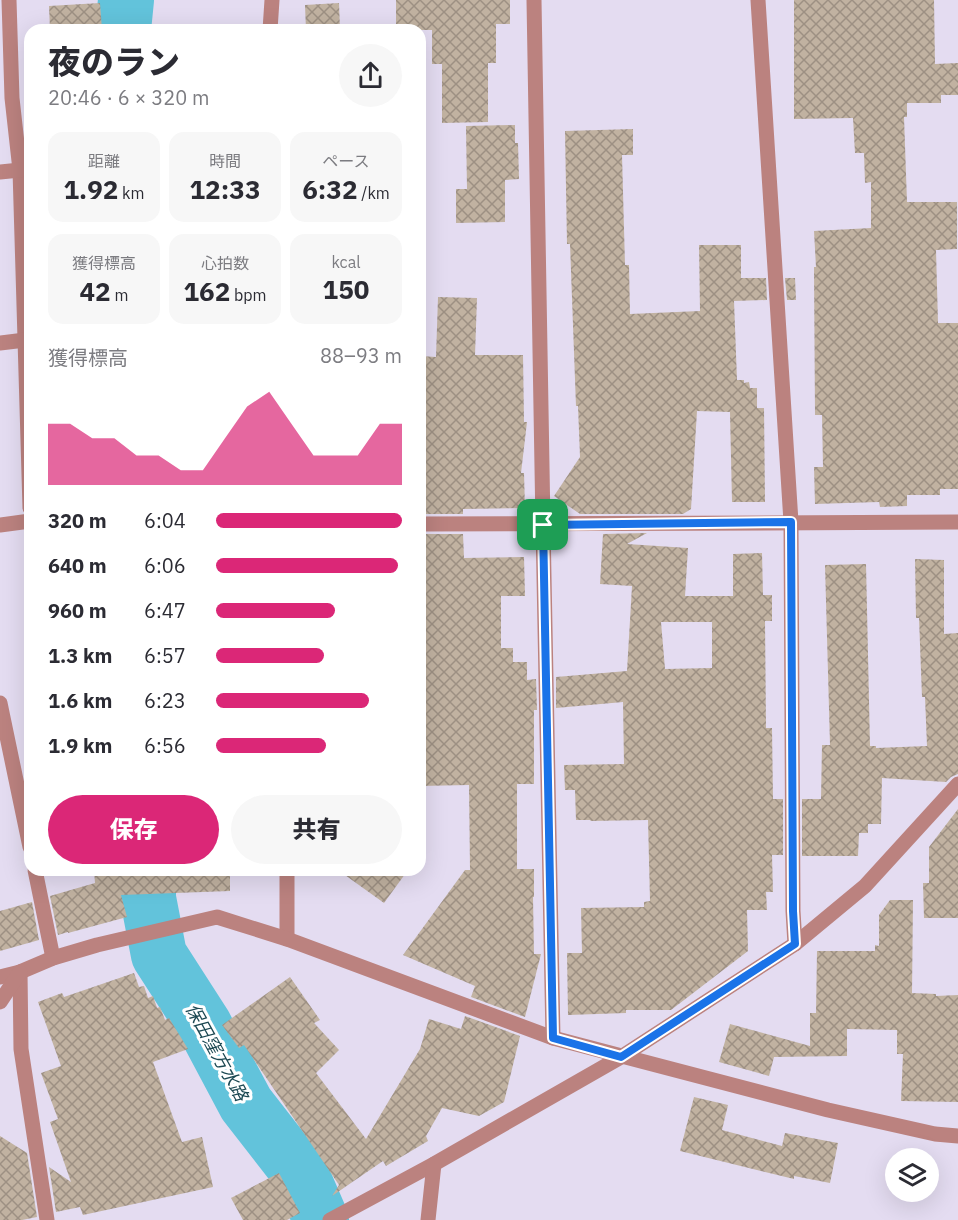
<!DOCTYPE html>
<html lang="ja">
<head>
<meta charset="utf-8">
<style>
	body { margin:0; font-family:"IBM Plex Sans","Noto Sans JP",sans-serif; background:#f7f7f7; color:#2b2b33; height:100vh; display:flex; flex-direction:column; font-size:22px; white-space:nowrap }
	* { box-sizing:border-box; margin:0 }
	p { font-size:20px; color:#7c7c81 }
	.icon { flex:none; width:33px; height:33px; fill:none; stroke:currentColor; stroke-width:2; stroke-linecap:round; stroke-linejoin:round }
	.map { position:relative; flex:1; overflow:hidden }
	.drawer { position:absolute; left:24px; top:24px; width:402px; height:852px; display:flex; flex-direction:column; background:#fff; border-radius:18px; box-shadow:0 6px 24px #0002 }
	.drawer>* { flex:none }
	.fabs { position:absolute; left:885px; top:1148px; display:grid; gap:12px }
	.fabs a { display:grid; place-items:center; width:54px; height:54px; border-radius:50%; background:#fff; box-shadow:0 6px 24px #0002; font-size:30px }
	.pin { position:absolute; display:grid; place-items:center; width:51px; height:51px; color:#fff; margin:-26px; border-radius:12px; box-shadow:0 3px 9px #0006 }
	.round { display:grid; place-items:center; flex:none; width:63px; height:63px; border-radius:32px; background:#f7f7f7 }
	.headline { display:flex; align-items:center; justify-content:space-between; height:102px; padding:0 24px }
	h1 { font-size:33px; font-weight:800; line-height:45px }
	.stats { display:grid; grid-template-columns:repeat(3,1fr); gap:9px; height:102px; padding:6px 24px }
	.stats div { display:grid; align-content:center; border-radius:15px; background:#f7f7f7; text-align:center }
	.stats b { font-size:26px; font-weight:800 }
	.stats small { font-size:16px; font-weight:400 }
	.stats p { font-size:16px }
	.chart { height:168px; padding:12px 24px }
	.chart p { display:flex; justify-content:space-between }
	.chart svg { width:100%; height:108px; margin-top:6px; fill:#db2777; opacity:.7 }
	.cta { display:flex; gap:12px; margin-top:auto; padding:12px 24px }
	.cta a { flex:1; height:69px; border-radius:36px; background:#db2777; color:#fff; font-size:24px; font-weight:800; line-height:69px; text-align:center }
	.cta a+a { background:#f7f7f7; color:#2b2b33 }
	ul { padding:0 24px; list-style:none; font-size:20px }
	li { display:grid; grid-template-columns:96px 72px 1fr; align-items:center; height:45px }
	li i { height:15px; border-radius:8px; background:#db2777 }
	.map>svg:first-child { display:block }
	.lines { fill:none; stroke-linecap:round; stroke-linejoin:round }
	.river { stroke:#62c3db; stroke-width:56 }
	.building { fill:url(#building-cross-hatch); fill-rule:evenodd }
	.minor { stroke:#bb827f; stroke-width:15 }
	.route-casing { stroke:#fff; stroke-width:12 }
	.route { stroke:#1a73e8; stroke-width:8 }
	.labels { text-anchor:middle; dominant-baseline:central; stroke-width:6; stroke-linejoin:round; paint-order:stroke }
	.water-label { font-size:18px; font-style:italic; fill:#1c4852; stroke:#fff }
</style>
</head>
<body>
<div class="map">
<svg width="958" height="1220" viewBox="0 0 958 1220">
	<defs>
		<pattern id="building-cross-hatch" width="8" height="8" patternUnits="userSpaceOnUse" patternTransform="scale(1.5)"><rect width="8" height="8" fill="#c1b2a1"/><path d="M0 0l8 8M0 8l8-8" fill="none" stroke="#9d9083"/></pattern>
	</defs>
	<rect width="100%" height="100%" fill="#e4dcf1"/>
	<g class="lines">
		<g class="river">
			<polyline points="123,30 126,0"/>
			<polyline points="148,870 148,898 159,955 204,1025 246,1104 302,1176 321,1220"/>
		</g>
	</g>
	<g class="building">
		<polygon points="396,0 510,0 510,24 496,24 496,63 488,63 488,122 442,123 442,64 432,64 432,30 396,30"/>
		<polygon points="794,0 934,0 935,64 958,63 958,95 941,95 941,103 907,103 907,117 904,117 907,202 957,202 957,249 936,250 938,323 958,323 958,489 940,489 940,495 907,495 907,506 880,507 879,502 815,504 814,467 823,467 822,415 815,415 814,267 816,267 814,231 871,228 871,182 865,183 864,153 855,153 853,118 794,119"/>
		<polygon points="100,3 102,30 50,30 49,6"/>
		<polygon points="339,3 340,30 306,30 305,5"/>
		<polygon points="515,125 515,143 518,143 519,179 505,180 505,222 456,223 456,189 467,189 466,126"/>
		<polygon points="633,129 633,155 622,155 625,265 629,265 630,314 700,311 699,245 741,245 741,278 766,278 767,300 734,301 737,380 744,380 744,383 749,382 750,388 757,388 757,408 764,408 765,502 732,502 730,412 697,411 691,509 683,514 580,514 554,496 580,457 578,406 576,406 570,244 567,244 565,131"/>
		<polygon points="785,278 795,278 796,300 787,300"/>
		<polygon points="438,297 477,298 475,355 523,355 524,422 527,422 521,473 524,473 525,508 463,509 463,514 420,514 421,356 436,357"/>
		<path d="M647 533 627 544 688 548 685 596H733V554L762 553 763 595H772V621H765L766 728H772L773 799H783V855H772L773 892H766L767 910H747L748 951 671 1010H626V1013L568 1015 567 953H582L581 908 644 907V902L650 901 648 820 590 821 591 820H576L575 790H565L564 765 624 764 623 702 556 708V677L627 671 632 586 600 584 603 534ZM661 622H712V668L665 669Z"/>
		<polygon points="420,534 463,534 464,558 524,557 525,596 501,596 501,648 513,648 513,662 527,662 527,680 536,679 537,710 534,710 534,784 517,784 517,869 534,869 534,897 533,897 534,954 541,954 525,1017 471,997 475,986 403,955 465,870 470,870 469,785 420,786 420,701 421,701"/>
		<polygon points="915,559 944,560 944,634 958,633 958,774 951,777 946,782 882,778 881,824 868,824 868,833 859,833 858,856 802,856 802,799 821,799 822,745 830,745 825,565 866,564 870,746 876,746 876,748 927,746 925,697 922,697 919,618 916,618"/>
		<polygon points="958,809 958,918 924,918 923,883 929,883 929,847"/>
		<polygon points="94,870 230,870 230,891 121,895 127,917 68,933 68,932 58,935 50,896 95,883"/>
		<polygon points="338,870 408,870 384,903"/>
		<polygon points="890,900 913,900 912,993 936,994 936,996 958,995 958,1102 901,1101 903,1054 897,1054 897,1030 847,1029 847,1056 774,1057 769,1076 719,1062 730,1024 810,1046 810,1013 816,1013 817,951 875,951 875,945 879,946 879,915"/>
		<polygon points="32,902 39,940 0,951 0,911"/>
		<polygon points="134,973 139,987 144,986 148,998 153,996 157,1008 160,1007 165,1020 169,1018 188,1049 153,1062 182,1142 202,1137 213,1187 83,1215 80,1207 56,1212 49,1167 71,1182 50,1122 58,1119 41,1073 61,1066 38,1002 62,993 64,997"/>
		<polygon points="290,977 320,1020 314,1023 339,1050 316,1073 366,1139 420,1049 429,1019 461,1029 465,1016 520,1036 504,1102 479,1116 442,1108 426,1136 428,1141 386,1166 383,1161 332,1196 339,1185 244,1045 239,1048 222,1025"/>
		<polygon points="694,1097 728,1105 722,1130 782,1146 785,1133 838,1143 830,1183 794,1176 794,1179 680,1151"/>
		<polygon points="0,1136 27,1153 37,1217 22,1220 0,1220"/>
		<polygon points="279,1173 300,1213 287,1220 243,1220 231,1198"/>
	</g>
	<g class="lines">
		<g class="minor">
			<polyline points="9,0 12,98 20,170 30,508"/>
			<polyline points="534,0 543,525 553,1038"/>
			<polyline points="758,0 791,522 793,911 795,944"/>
			<polyline points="270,30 272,0"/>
			<polyline points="0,172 20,170"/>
			<polyline points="0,343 25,340"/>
			<path d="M420 524C599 525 779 522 958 522"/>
			<polyline points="0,525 30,521"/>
			<polyline points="0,703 30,847"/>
			<polyline points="35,870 53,958"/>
			<polyline points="287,870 287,939"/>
			<polyline points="20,972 21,1049 47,1220"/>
			<polyline points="0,977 20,972 53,958 97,945 217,917 287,939 553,1038 828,1110 935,1134 958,1136"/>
			<polyline points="0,1002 20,972"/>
			<polyline points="330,1220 434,1164 621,1057 795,944 865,886 958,784"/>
			<polyline points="428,1220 434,1164"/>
		</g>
	</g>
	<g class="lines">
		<g class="route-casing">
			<polygon id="route" points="791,522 793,911 795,944 621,1057 553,1038 543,525"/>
		</g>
		<use href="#route" class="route"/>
	</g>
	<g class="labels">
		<g class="water-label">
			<text transform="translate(217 1052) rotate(61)">保田窪方水路</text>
		</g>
	</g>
</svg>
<div class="fabs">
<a><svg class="icon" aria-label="layers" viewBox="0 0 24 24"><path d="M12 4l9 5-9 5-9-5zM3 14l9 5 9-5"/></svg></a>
</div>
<div class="pin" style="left:543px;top:525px;background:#1e9e55"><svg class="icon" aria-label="arrive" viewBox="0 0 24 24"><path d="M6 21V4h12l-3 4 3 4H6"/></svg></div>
<section class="drawer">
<div class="headline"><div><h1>夜のラン</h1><p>20:46 · 6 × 320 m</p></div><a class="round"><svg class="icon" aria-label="share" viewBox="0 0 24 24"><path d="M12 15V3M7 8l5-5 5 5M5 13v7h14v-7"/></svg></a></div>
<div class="stats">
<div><p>距離</p><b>1.92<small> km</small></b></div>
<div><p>時間</p><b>12:33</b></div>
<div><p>ペース</p><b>6:32<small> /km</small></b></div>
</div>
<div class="stats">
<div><p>獲得標高</p><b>42<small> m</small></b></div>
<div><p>心拍数</p><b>162<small> bpm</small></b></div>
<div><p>kcal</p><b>150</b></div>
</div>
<div class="chart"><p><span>獲得標高</span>88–93 m</p>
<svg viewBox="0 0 160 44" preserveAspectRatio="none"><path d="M0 44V19L10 19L20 25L30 25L40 32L50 32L60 38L70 38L80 25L90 12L100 6L110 19L120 32L130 32L140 32L150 19L160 19V44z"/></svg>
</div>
<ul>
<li><b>320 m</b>6:04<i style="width:100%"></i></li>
<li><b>640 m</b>6:06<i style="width:98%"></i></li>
<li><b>960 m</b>6:47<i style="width:64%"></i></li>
<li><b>1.3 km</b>6:57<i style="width:58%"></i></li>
<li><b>1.6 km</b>6:23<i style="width:82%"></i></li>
<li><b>1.9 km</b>6:56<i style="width:59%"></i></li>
</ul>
<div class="cta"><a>保存</a><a>共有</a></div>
</section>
</div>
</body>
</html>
